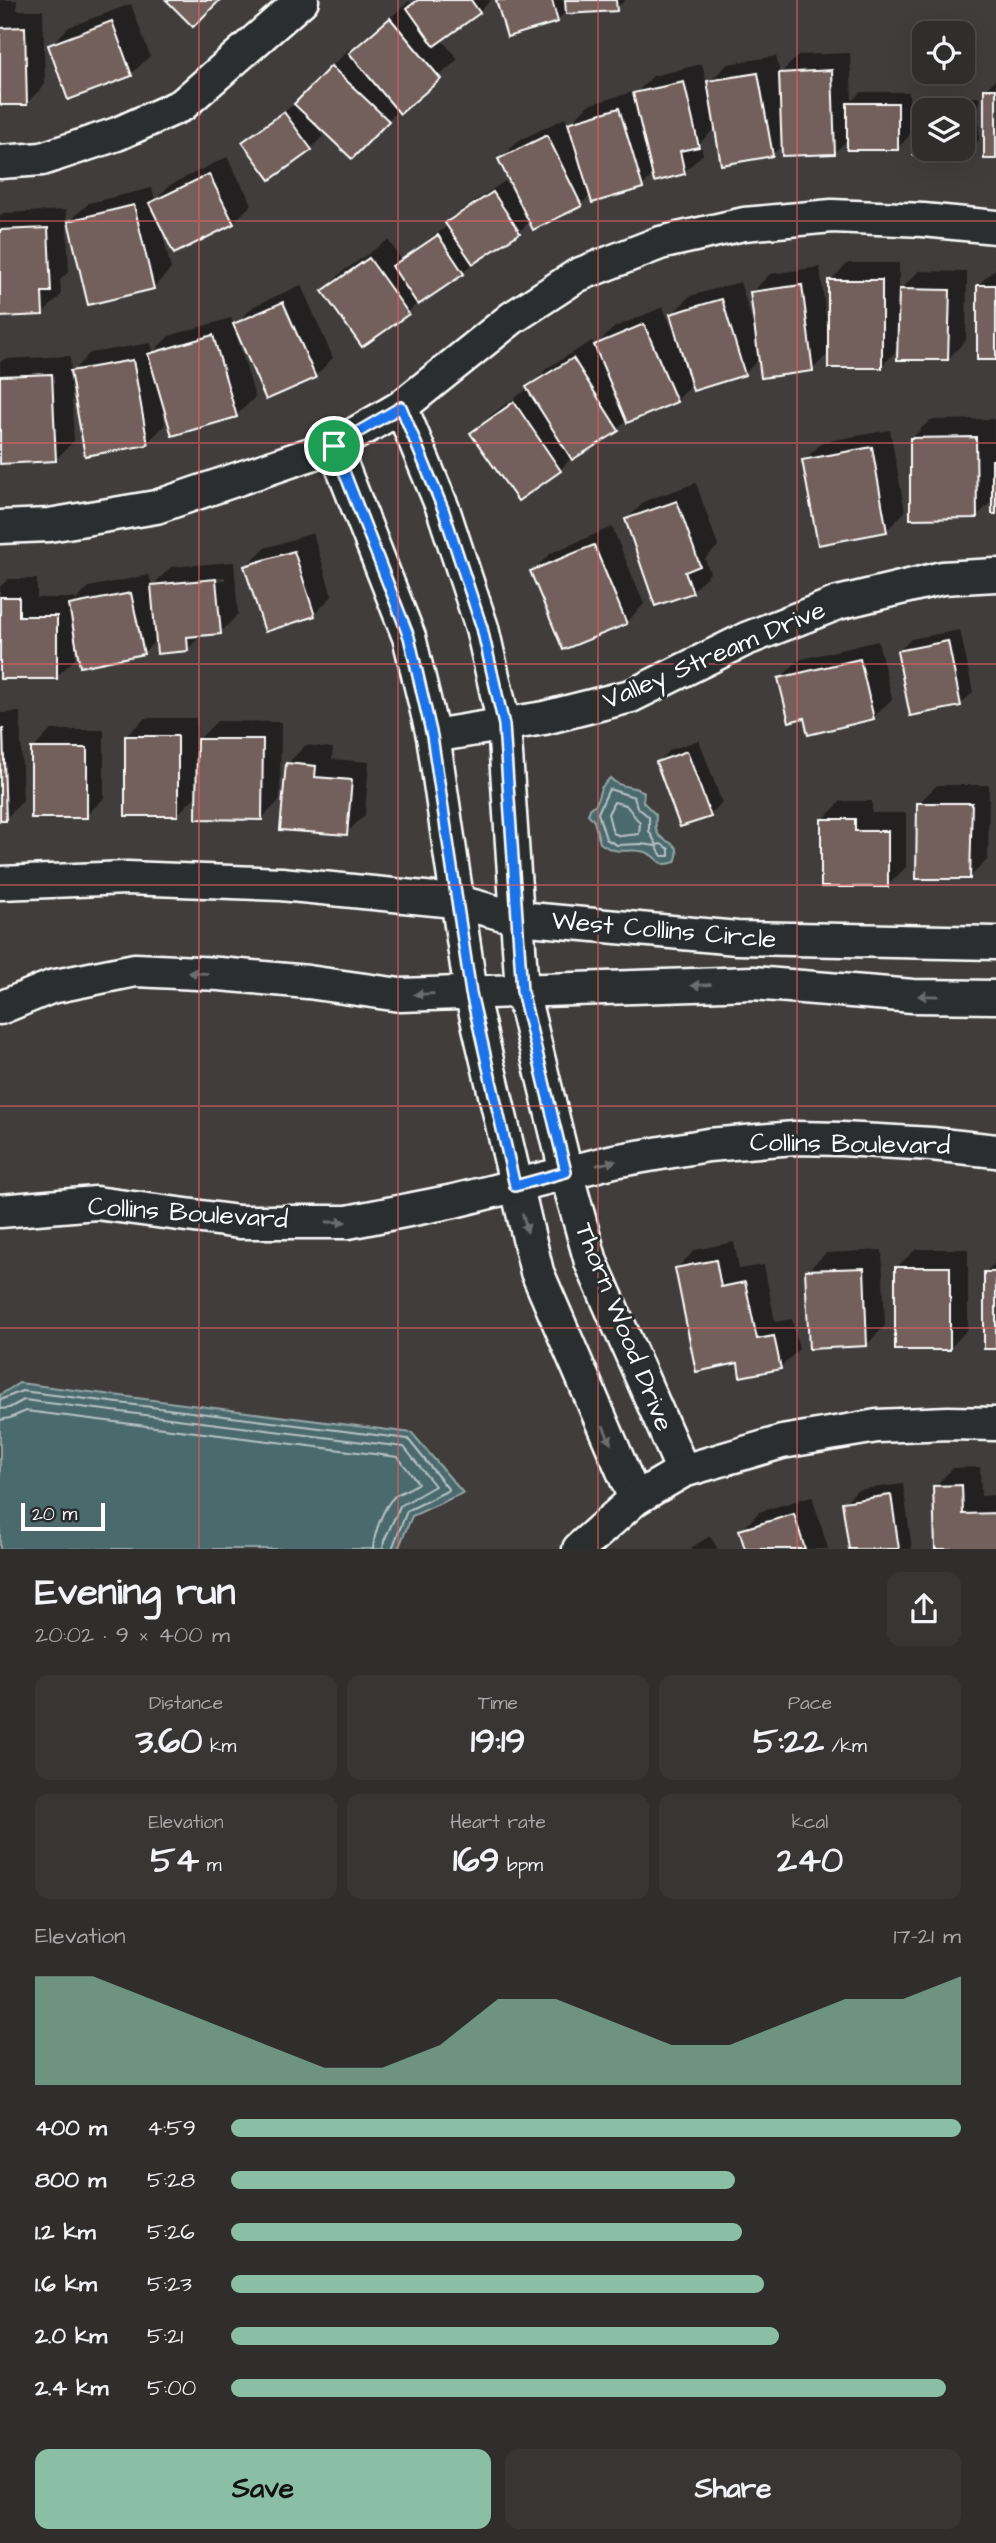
<!DOCTYPE html>
<html lang="en">
<head>
<meta charset="utf-8">
<style>
	body { margin:0; font-family:"Architects Daughter",sans-serif; background:#383635; color:#f1f3f6; height:100vh; display:flex; flex-direction:column; font-size:26px; white-space:nowrap }
	* { box-sizing:border-box; margin:0 }
	p { font-size:23px; color:#a8a8aa }
	.icon { flex:none; width:38px; height:38px; fill:none; stroke:currentColor; stroke-width:2; stroke-linecap:round; stroke-linejoin:round }
	.map { position:relative; height:1549px; overflow:hidden }
	.sheet { display:flex; flex-direction:column; background:#302e2d; flex:1 }
	.sheet>* { flex:none }
	.buttons { position:absolute; left:912px; top:21px; display:grid; gap:14px }
	.buttons a { display:grid; place-items:center; width:63px; height:63px; border-radius:14px; background:#302e2d; box-shadow:0 7px 28px #0002,0 0 0 2px #4b4a49; font-size:35px }
	.scale { position:absolute; left:21px; bottom:18px; width:84px; box-sizing:border-box; padding-left:7px; border:4px solid #fff; border-top:0; font-size:19px; line-height:24px; white-space:nowrap; color:#fff; -webkit-text-stroke:5px #2a2d2e; paint-order:stroke }
	.pin { position:absolute; display:grid; place-items:center; width:60px; height:60px; color:#fff; margin:-30px; border:4px solid #fff; border-radius:50%; box-shadow:0 2px 7px #0007 }
	.round { display:grid; place-items:center; flex:none; width:74px; height:74px; border-radius:14px; background:#383635 }
	.head { display:flex; align-items:center; justify-content:space-between; height:119px; padding:0 35px }
	h1 { font-size:38px; font-weight:700; line-height:52px }
	.figures { display:grid; grid-template-columns:repeat(3,1fr); gap:10px; height:119px; padding:7px 35px }
	.figures div { display:grid; align-content:center; border-radius:14px; background:#383635; text-align:center }
	.figures b { font-size:35px; font-weight:700 }
	.figures small { font-size:19px; font-weight:400 }
	.figures p { font-size:19px }
	.chart { height:196px; padding:14px 35px }
	.chart p { display:flex; justify-content:space-between }
	.chart svg { width:100%; height:126px; margin-top:7px; fill:#8abfa5; opacity:.7 }
	.action { display:flex; gap:14px; margin-top:auto; padding:14px 35px }
	.action a { flex:1; height:80px; border-radius:14px; background:#8abfa5; color:#111; font-size:28px; font-weight:700; line-height:80px; text-align:center }
	.action a+a { background:#383635; color:#f1f3f6 }
	ul { padding:0 35px; list-style:none; font-size:23px }
	li { display:grid; grid-template-columns:112px 84px 1fr; align-items:center; height:52px }
	li i { height:18px; border-radius:9px; background:#8abfa5 }
	.map>svg:first-child { display:block }
	.water { fill:#4c6a6d; stroke:#94a6a7; stroke-width:2 }
	.shadow { fill:#0007; fill-rule:evenodd }
	.lines { fill:none; stroke-linecap:round; stroke-linejoin:round }
	.shore { stroke:#b7c3c5; stroke-width:2 }
	.building { fill:#73615c; stroke:#fff; stroke-width:2; fill-rule:evenodd }
	.minor-casing { stroke:#fff; stroke-width:37 }
	.minor { stroke:#2a2d2e; stroke-width:32 }
	.oneway { fill:#6a6c6d }
	.route-casing { stroke:#fff; stroke-width:14 }
	.route { stroke:#1a73e8; stroke-width:9 }
	.grid { fill:none; stroke:#e05e5e; stroke-width:2; stroke-opacity:0.55 }
	.labels { text-anchor:middle; dominant-baseline:central; stroke-width:6; stroke-linejoin:round; paint-order:stroke }
	.street-label { font-size:26px; fill:#fff; stroke:#2a2d2e }
</style>
</head>
<body>
<div class="map">
<svg width="996" height="1549" viewBox="0 0 996 1549">
	<rect width="100%" height="100%" fill="#403d3c"/>
	<filter id="ink" filterUnits="userSpaceOnUse"><feTurbulence type="fractalNoise" baseFrequency=".0143" numOctaves="2"/><feDisplacementMap in="SourceGraphic" scale="14" xChannelSelector="R" yChannelSelector="G"/><feConvolveMatrix kernelMatrix="1 2 1 2 8 2 1 2 1" color-interpolation-filters="sRGB"/></filter>
	<g filter="url(#ink)">
		<g class="water">
			<path d="M610 778C620 789 633 785 644 792L643 802 656 815C656 821 654 829 658 834 666 845 684 841 675 862 656 869 659 856 645 852 627 847 619 857 600 843L594 821 588 814 591 807 596 804 601 788Z"/>
			<polygon points="19,1383 412,1433 463,1493 412,1516 398,1549 0,1549 0,1395"/>
		</g>
		<g class="shadow">
			<polygon points="0,0 17,0 17,10 43,10 45,84 27,103 0,104"/>
			<polygon points="418,0 491,0 479,12 441,39 458,59 401,111 399,109 352,157 312,119 311,120 323,136 310,149 245,143 257,130 298,102 350,48 353,51 409,1 413,5"/>
			<polygon points="498,0 625,0 616,9 568,10 557,20"/>
			<polygon points="131,4 150,56 131,74 50,46 69,27"/>
			<polygon points="850,53 852,101 861,92 909,92 909,136 897,149 849,138 835,152 784,143 772,155 717,126 700,143 703,154 684,172 654,174 642,186 591,194 581,204 530,221 519,232 475,261 463,273 418,302 407,313 324,291 342,272 388,240 401,259 449,225 448,223 460,211 505,181 515,196 517,195 500,160 518,141 565,118 569,125 588,105 639,90 653,76 702,64 707,84 728,64 776,56 780,74 799,55"/>
			<polygon points="996,79 996,157 985,90"/>
			<path d="M928 97H979V140L967 153H915V109ZM924 110H962V149H924Z"/>
			<polygon points="227,157 252,204 233,223 161,228 171,269 153,288 70,221 89,203 152,188 155,200 170,185"/>
			<polygon points="66,210 69,271 60,280 61,295 43,313 0,315 0,216 3,213"/>
			<polygon points="848,263 899,263 899,291 919,271 967,272 966,340 948,359 899,348 881,367 830,352 812,370 760,358 744,374 693,384 676,401 627,419 618,429 572,457 560,470 518,498 472,433 491,415 529,388 547,368 592,341 595,346 615,327 663,307 678,343 680,342 672,314 690,296 740,282 755,330 757,330 752,292 770,274 820,267 827,327 830,326 830,281"/>
			<polygon points="996,268 996,358 978,285"/>
			<polygon points="301,285 333,358 315,376 237,329 235,330 255,397 236,416 162,403 165,425 147,443 71,384 74,441 56,459 0,462 0,363 4,359 70,356 71,373 90,353 151,343 153,352 169,336 231,318 234,326 254,306"/>
			<polygon points="994,419 996,512 994,499 977,516 911,439 930,420"/>
			<polygon points="890,430 905,512 886,531 804,460 823,442"/>
			<polygon points="696,483 718,546 705,559 710,573 692,591 627,519 645,501"/>
			<polygon points="612,527 644,604 626,623 532,571 551,553"/>
			<polygon points="313,533 332,596 314,615 246,566 265,548"/>
			<path d="M234 562 238 614 220 633 202 634 188 649 157 639 143 653 75 639V659L56 677H0V587L8 579H37V598H75V601L89 587 149 575 152 586 171 567ZM225 577V580L170 585V582Z"/>
			<polygon points="960,630 973,692 960,705 899,651 911,639"/>
			<polygon points="878,641 892,699 873,718 780,679 798,660"/>
			<polygon points="20,712 23,801 5,819 0,819 0,713"/>
			<polygon points="145,718 196,718 196,742 217,721 281,722 280,800 261,819 198,794 178,814 126,736"/>
			<polygon points="51,730 104,730 104,798 86,816 33,749"/>
			<polygon points="699,740 722,803 710,815 658,762 670,750"/>
			<polygon points="306,745 333,748 332,759 369,762 365,815 346,833 287,764"/>
			<polygon points="937,785 989,785 988,859 970,877 919,803"/>
			<polygon points="841,801 872,801 872,813 906,813 906,867 887,886 823,820"/>
			<polygon points="734,1242 739,1269 764,1265 775,1322 792,1319 799,1349 780,1368 739,1361 677,1268 695,1250"/>
			<polygon points="916,1249 968,1249 968,1329 950,1348 897,1267"/>
			<polygon points="882,1250 885,1326 866,1345 807,1271 826,1253"/>
			<polygon points="996,1262 996,1347 985,1273"/>
			<polygon points="980,1467 981,1496 996,1495 996,1549 937,1549 935,1486 953,1468"/>
			<polygon points="903,1484 912,1549 851,1549 844,1503 857,1490"/>
			<polygon points="812,1496 828,1549 746,1549 741,1531 759,1512"/>
			<polygon points="710,1536 718,1549 689,1549"/>
		</g>
		<g class="lines">
			<g class="shore">
				<polygon points="609,789 634,797 637,807 649,817 649,831 657,845 661,844 669,849 669,856 662,856 656,846 641,844 617,845 606,839 598,813"/>
				<polygon points="614,802 626,805 640,823 639,834 621,836 613,833 608,814"/>
				<polyline points="0,1400 22,1391 408,1439 449,1490 407,1511 392,1549"/>
				<polyline points="0,1409 9,1408 24,1400 404,1447 435,1486 400,1506 384,1541 383,1549"/>
				<path d="M0 1420 10 1418 26 1411 398 1457 418 1483C411 1489 401 1491 394 1497 383 1507 374 1534 373 1549"/>
			</g>
		</g>
		<g class="building">
			<polygon points="166,0 220,0 193,27"/>
			<polygon points="418,0 471,0 480,13 434,46 407,8"/>
			<polygon points="496,0 552,0 558,22 507,37"/>
			<polygon points="565,0 616,0 617,11 566,14"/>
			<polygon points="390,18 441,79 400,114 349,53"/>
			<polygon points="112,21 132,76 68,100 48,45"/>
			<polygon points="25,27 27,105 0,105 0,28"/>
			<polygon points="331,66 389,121 352,159 294,104"/>
			<polygon points="832,70 835,154 782,156 779,73"/>
			<polygon points="758,73 773,156 721,165 707,81"/>
			<polygon points="684,82 699,147 680,151 685,174 654,182 633,93"/>
			<rect x="984" y="89" width="12" height="70"/>
			<rect x="847" y="103" width="51" height="47"/>
			<polygon points="619,108 643,188 592,203 568,123"/>
			<path d="M913 108H967V155H913ZM924 110H962V149H924Z"/>
			<polygon points="284,112 312,150 270,180 242,142"/>
			<polygon points="547,135 582,206 533,230 498,159"/>
			<polygon points="209,174 234,224 174,254 149,203"/>
			<polygon points="493,192 520,233 473,264 445,223"/>
			<polygon points="134,205 154,289 88,305 68,221"/>
			<polygon points="48,228 51,292 42,292 43,315 0,317 0,230"/>
			<polygon points="438,235 464,274 418,305 392,266"/>
			<polygon points="369,258 409,314 362,347 322,291"/>
			<rect x="828" y="280" width="54" height="88"/>
			<polygon points="802,285 813,371 761,378 750,292"/>
			<rect x="977" y="285" width="19" height="75"/>
			<polygon points="899,289 950,290 948,360 897,360"/>
			<polygon points="722,299 745,375 693,391 670,314"/>
			<polygon points="283,302 316,378 266,400 233,324"/>
			<polygon points="644,324 677,402 627,423 594,345"/>
			<polygon points="213,335 237,417 172,436 148,354"/>
			<polygon points="573,358 619,431 572,460 526,387"/>
			<polygon points="133,360 148,445 85,456 70,371"/>
			<polygon points="52,374 56,461 0,464 0,376"/>
			<polygon points="514,402 561,471 518,501 470,433"/>
			<polygon points="976,437 977,518 910,519 910,438"/>
			<polygon points="872,447 887,532 818,545 802,460"/>
			<rect x="992" y="460" width="4" height="54"/>
			<polygon points="677,501 700,566 685,572 693,593 655,606 625,519"/>
			<polygon points="594,545 627,624 563,650 530,571"/>
			<polygon points="294,551 315,616 265,632 244,566"/>
			<polygon points="216,579 221,634 187,637 188,651 157,654 151,585"/>
			<polygon points="131,593 144,654 80,667 69,605"/>
			<polygon points="0,597 19,597 19,616 57,616 57,679 0,679"/>
			<polygon points="948,641 961,706 910,716 897,651"/>
			<polygon points="860,659 874,719 808,735 804,718 789,722 778,678"/>
			<polygon points="3,729 6,821 0,821 0,730"/>
			<rect x="125" y="736" width="53" height="80"/>
			<polygon points="197,739 263,739 262,820 196,819"/>
			<rect x="31" y="748" width="56" height="70"/>
			<polygon points="687,751 711,817 680,827 656,762"/>
			<polygon points="286,763 316,766 315,777 352,780 347,835 280,830"/>
			<polygon points="917,803 972,803 970,879 916,879"/>
			<polygon points="821,819 855,819 855,831 888,831 888,887 821,887"/>
			<polygon points="716,1260 721,1287 745,1282 757,1339 774,1336 781,1369 740,1377 738,1363 696,1372 675,1268"/>
			<rect x="895" y="1267" width="55" height="83"/>
			<polygon points="864,1268 867,1346 809,1349 805,1270"/>
			<rect x="984" y="1272" width="12" height="77"/>
			<polygon points="962,1485 963,1514 996,1513 996,1549 935,1549 933,1486"/>
			<polygon points="891,1495 899,1549 849,1549 842,1502"/>
			<polygon points="794,1514 805,1549 745,1549 739,1530"/>
		</g>
		<g class="lines">
			<g class="minor-casing">
				<g id="minor">
					<polyline points="0,162 42,159 117,134 182,105 302,0"/>
					<polyline points="401,407 443,509 482,628 504,725 522,991 566,1172 591,1262 683,1471"/>
					<polyline points="334,446 409,637 433,736 471,993 537,1272 635,1499"/>
					<polyline points="0,527 49,525 156,507 334,446 401,407 512,318 578,275 660,243 744,224 832,216 923,220 996,227"/>
					<polyline points="433,736 544,718 631,696 746,639 838,603 942,578 996,575"/>
					<polyline points="0,883 127,878 281,884 455,901 518,918 737,938 996,943"/>
					<polyline points="0,1008 51,987 135,970 219,974 308,982 400,995 753,983 913,996 996,997"/>
					<polyline points="0,1211 96,1203 239,1222 348,1222 454,1201 614,1161 708,1145 795,1138 842,1139 932,1144 996,1151"/>
					<polyline points="579,1549 635,1499 683,1471 782,1442 877,1426 948,1423 996,1424"/>
				</g>
			</g>
			<use href="#minor" class="minor"/>
		</g>
		<defs><path id="oneway-solid" d="M-6-.8H1V-3.2L6.5 0L1 3.2V.8H-6Z" transform="scale(1.75)"/></defs>
		<g class="oneway">
			<use href="#oneway-solid" transform="translate(198 973) rotate(-177)"/>
			<use href="#oneway-solid" transform="translate(701 985) rotate(178)"/>
			<use href="#oneway-solid" transform="translate(424 994) rotate(178)"/>
			<use href="#oneway-solid" transform="translate(928 996) rotate(-179)"/>
			<use href="#oneway-solid" transform="translate(606 1163) rotate(-13)"/>
			<use href="#oneway-solid" transform="translate(336 1222)"/>
			<use href="#oneway-solid" transform="translate(525 1223) rotate(76)"/>
			<use href="#oneway-solid" transform="translate(607 1435) rotate(67)"/>
		</g>
	</g>
	<g class="lines" filter="url(#ink)">
		<g class="route-casing">
			<polygon id="route" points="401,407 443,509 482,628 504,725 522,991 566,1172 515,1186 471,993 432,736 409,637 334,446"/>
		</g>
		<use href="#route" class="route"/>
	</g>
	<path class="grid" d="M199 0V1549M398 0V1549M598 0V1549M797 0V1549M0 221H996M0 443H996M0 664H996M0 885H996M0 1106H996M0 1328H996"/>
	<g class="labels">
		<g class="street-label">
			<text transform="translate(714 655) rotate(-23)">Valley Stream Drive</text>
			<text transform="translate(664 930) rotate(5)">West Collins Circle</text>
			<text transform="translate(850 1144) rotate(1)">Collins Boulevard</text>
			<text transform="translate(188 1213) rotate(4)">Collins Boulevard</text>
			<text transform="translate(624 1327) rotate(68)">Thorn Wood Drive</text>
		</g>
	</g>
</svg>
<div class="buttons">
<a><svg class="icon" aria-label="locate" viewBox="0 0 24 24"><circle cx="12" cy="12" r="6"/><path d="M12 2v4M12 18v4M2 12h4M18 12h4"/></svg></a>
<a><svg class="icon" aria-label="layers" viewBox="0 0 24 24"><path d="M12 4l9 5-9 5-9-5zM3 14l9 5 9-5"/></svg></a>
</div>
<div class="scale">20 m</div>
<div class="pin" style="left:334px;top:446px;background:#1e9e55"><svg class="icon" aria-label="arrive" viewBox="0 0 24 24"><path d="M6 21V4h12l-3 4 3 4H6"/></svg></div>
</div>
<section class="sheet">
<div class="head"><div><h1>Evening run</h1><p>20:02 · 9 × 400 m</p></div><a class="round"><svg class="icon" aria-label="share" viewBox="0 0 24 24"><path d="M12 15V3M7 8l5-5 5 5M5 13v7h14v-7"/></svg></a></div>
<div class="figures">
<div><p>Distance</p><b>3.60<small> km</small></b></div>
<div><p>Time</p><b>19:19</b></div>
<div><p>Pace</p><b>5:22<small> /km</small></b></div>
</div>
<div class="figures">
<div><p>Elevation</p><b>54<small> m</small></b></div>
<div><p>Heart rate</p><b>169<small> bpm</small></b></div>
<div><p>kcal</p><b>240</b></div>
</div>
<div class="chart"><p><span>Elevation</span>17–21 m</p>
<svg viewBox="0 0 160 44" preserveAspectRatio="none"><path d="M0 44V6L10 6L20 14L30 22L40 30L50 38L60 38L70 30L80 14L90 14L100 22L110 30L120 30L130 22L140 14L150 14L160 6V44z"/></svg>
</div>
<ul>
<li><b>400 m</b>4:59<i style="width:100%"></i></li>
<li><b>800 m</b>5:28<i style="width:69%"></i></li>
<li><b>1.2 km</b>5:26<i style="width:70%"></i></li>
<li><b>1.6 km</b>5:23<i style="width:73%"></i></li>
<li><b>2.0 km</b>5:21<i style="width:75%"></i></li>
<li><b>2.4 km</b>5:00<i style="width:98%"></i></li>
</ul>
<div class="action"><a>Save</a><a>Share</a></div>
</section>
</body>
</html>
